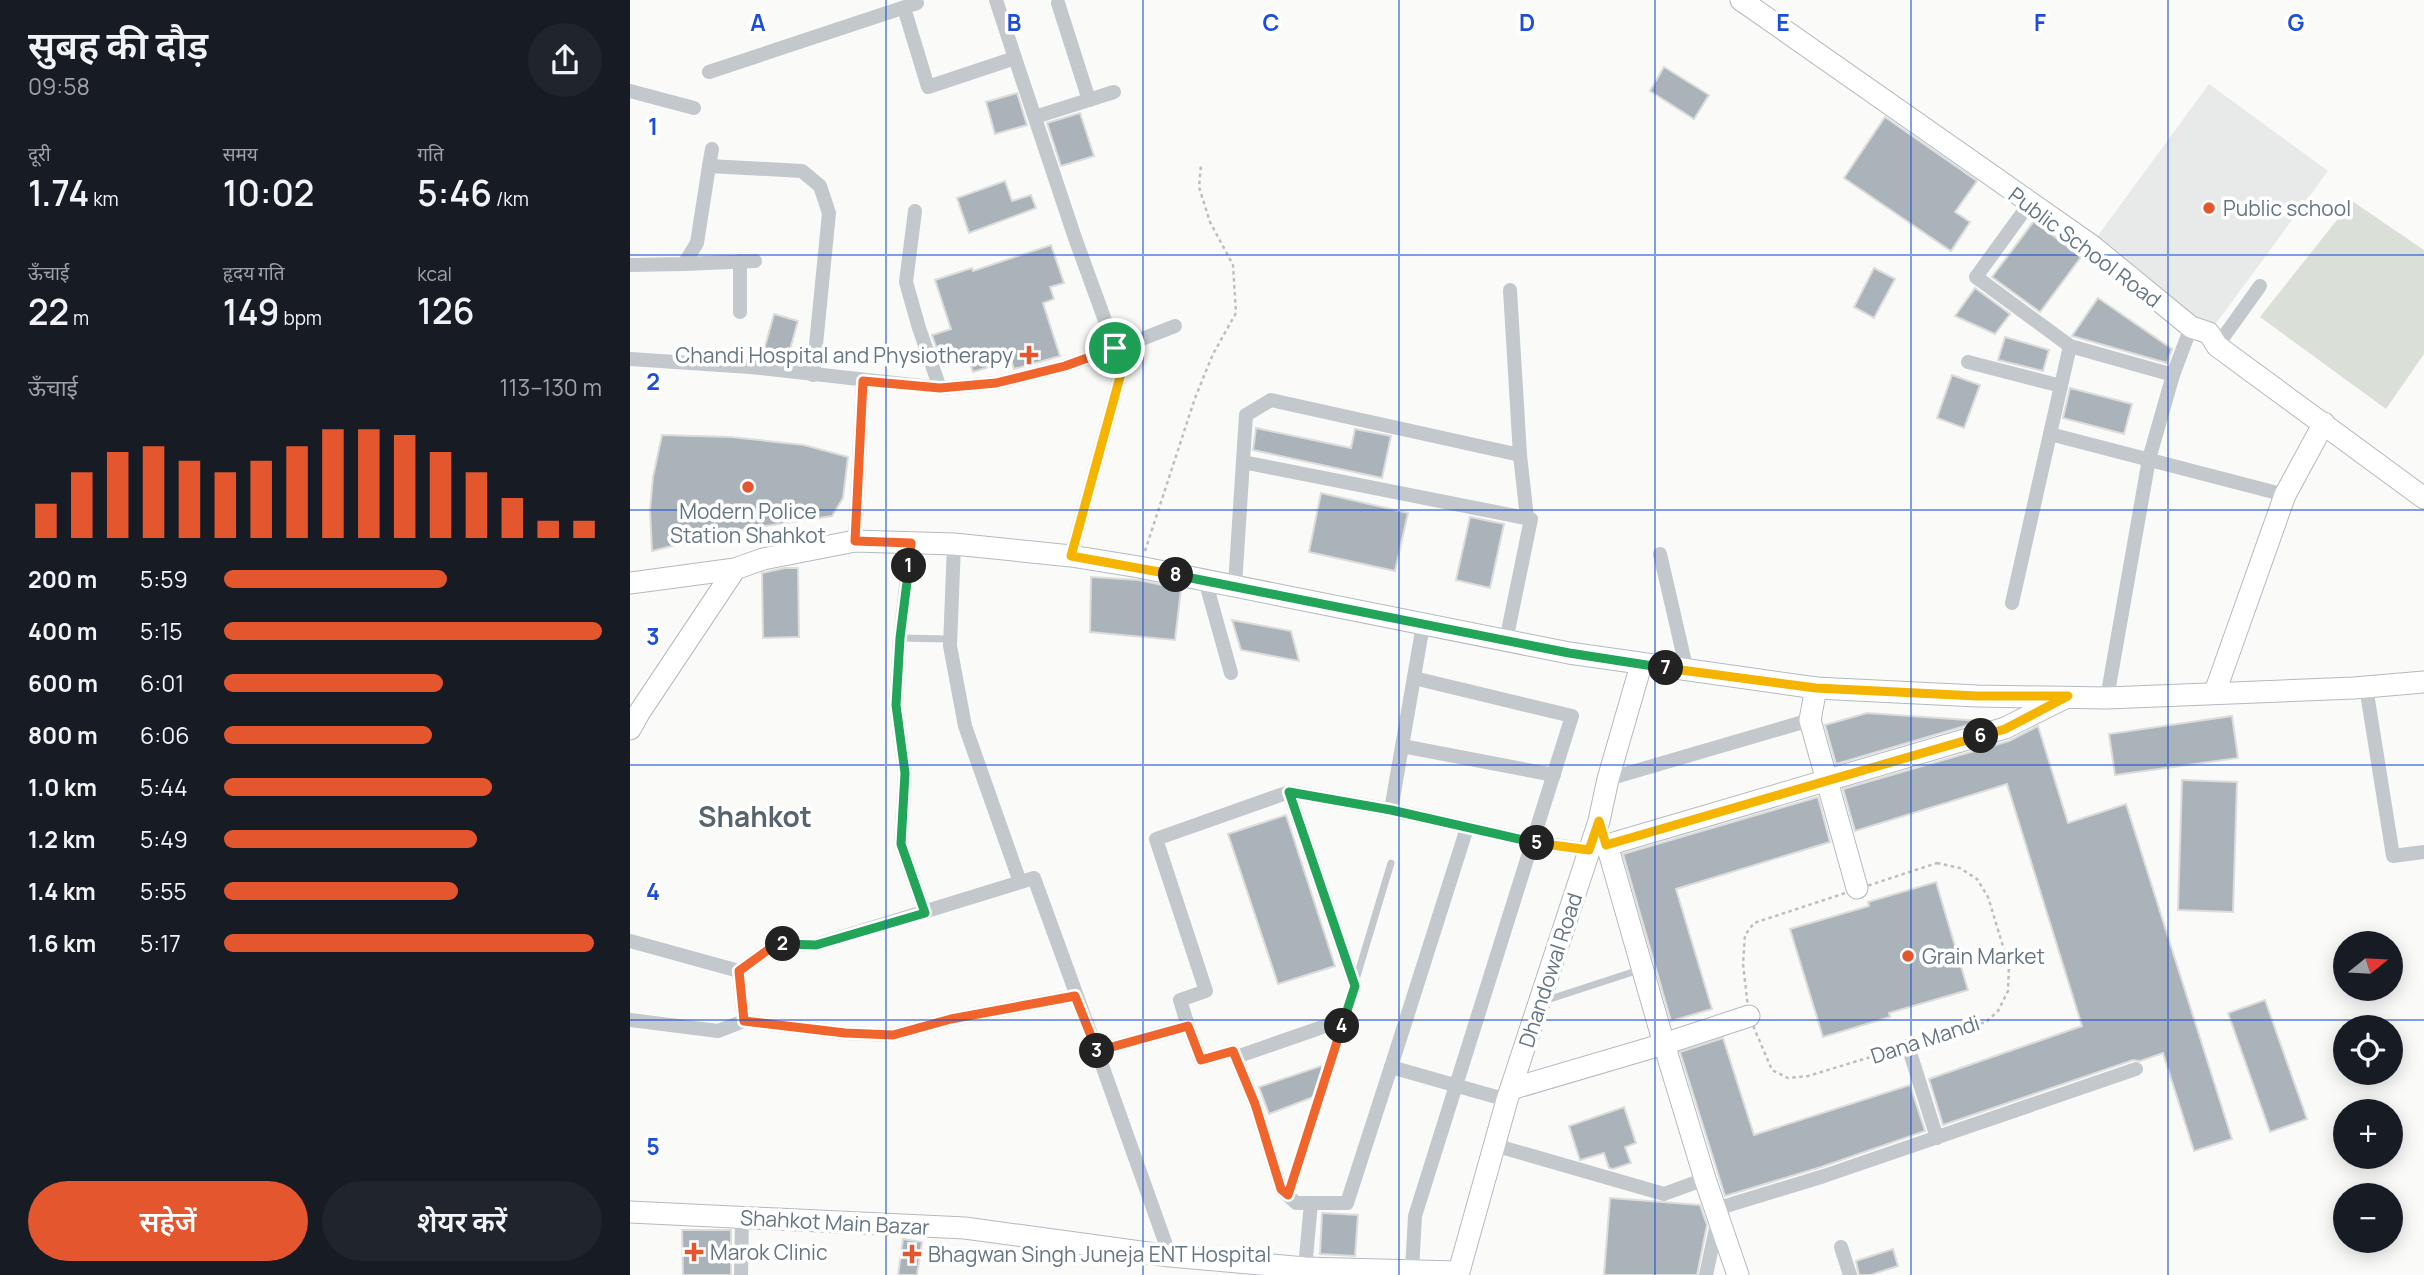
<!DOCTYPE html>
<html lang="hi">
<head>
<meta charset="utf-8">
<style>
	body { margin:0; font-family:Manrope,"Noto Sans Devanagari",sans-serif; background:#20242c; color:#f1f3f6; height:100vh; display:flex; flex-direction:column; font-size:26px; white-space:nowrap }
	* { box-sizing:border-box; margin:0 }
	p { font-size:23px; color:#9ea1a6 }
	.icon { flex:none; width:38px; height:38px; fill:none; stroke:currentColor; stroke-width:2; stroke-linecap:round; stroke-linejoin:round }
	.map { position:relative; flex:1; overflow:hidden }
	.panel { display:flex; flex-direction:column; background:#171b24; width:630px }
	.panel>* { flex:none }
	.needle { width:46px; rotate:72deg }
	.fabs { position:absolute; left:1703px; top:931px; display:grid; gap:14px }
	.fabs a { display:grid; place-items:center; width:70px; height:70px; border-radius:50%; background:#171b24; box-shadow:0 4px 18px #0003; font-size:35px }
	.pin { position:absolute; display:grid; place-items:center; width:60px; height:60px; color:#fff; margin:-30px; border:4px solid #fff; border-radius:50%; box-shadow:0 2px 7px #0007 }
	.km { position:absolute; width:35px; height:35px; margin:-18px; border-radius:50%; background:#222; color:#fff; font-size:19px; line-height:35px; text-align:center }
	.round { display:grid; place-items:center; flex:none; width:74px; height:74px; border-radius:37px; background:#20242c }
	.overview { display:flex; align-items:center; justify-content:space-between; height:119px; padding:0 28px }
	h1 { font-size:38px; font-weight:600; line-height:52px }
	.metrics { display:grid; grid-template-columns:repeat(3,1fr); gap:10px; height:119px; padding:7px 28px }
	.metrics div { display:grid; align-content:center }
	.metrics b { font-size:35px; font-weight:600 }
	.metrics small { font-size:19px; font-weight:400 }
	.metrics p { font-size:19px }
	.chart { height:196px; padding:14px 28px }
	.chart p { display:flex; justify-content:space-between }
	.chart svg { width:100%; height:126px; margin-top:7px; stroke:#e4572e; stroke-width:6 }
	.button { display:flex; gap:14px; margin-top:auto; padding:14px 28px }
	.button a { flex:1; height:80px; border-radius:42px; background:#e4572e; color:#fff; font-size:28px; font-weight:600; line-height:80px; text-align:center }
	.button a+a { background:#20242c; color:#f1f3f6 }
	ul { padding:0 28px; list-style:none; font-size:23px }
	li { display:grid; grid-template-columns:112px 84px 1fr; align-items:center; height:52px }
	li i { height:18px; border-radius:9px; background:#e4572e }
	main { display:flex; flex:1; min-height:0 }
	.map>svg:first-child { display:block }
	.built { fill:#e8e9e9 }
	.green { fill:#dadfd7 }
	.building { fill:#aab3b9; stroke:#dcdcda; stroke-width:2 }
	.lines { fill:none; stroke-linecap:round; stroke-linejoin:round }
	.secondary-casing { stroke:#b3babf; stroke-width:23 }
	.path { stroke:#bbbfc2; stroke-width:2.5; stroke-dasharray:3.5 3.5; stroke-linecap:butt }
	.lane { stroke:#c3c8cc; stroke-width:7 }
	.street { stroke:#c3c8cc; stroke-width:14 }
	.secondary { stroke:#fff; stroke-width:21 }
	.split-1-casing { stroke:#fff; stroke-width:14 }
	.split-2-casing { stroke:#fff; stroke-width:14 }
	.split-3-casing { stroke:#fff; stroke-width:14 }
	.split-4-casing { stroke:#fff; stroke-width:14 }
	.split-5-casing { stroke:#fff; stroke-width:14 }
	.split-6-casing { stroke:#fff; stroke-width:14 }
	.split-7-casing { stroke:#fff; stroke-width:14 }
	.split-8-casing { stroke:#fff; stroke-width:14 }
	.split-9-casing { stroke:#fff; stroke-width:14 }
	.split-1 { stroke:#f0652b; stroke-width:9 }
	.split-2 { stroke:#22a559; stroke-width:9 }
	.split-3 { stroke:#f0652b; stroke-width:9 }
	.split-4 { stroke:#f0652b; stroke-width:9 }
	.split-5 { stroke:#22a559; stroke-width:9 }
	.split-6 { stroke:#f5b400; stroke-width:9 }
	.split-7 { stroke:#f5b400; stroke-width:9 }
	.split-8 { stroke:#22a559; stroke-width:9 }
	.split-9 { stroke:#f5b400; stroke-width:9 }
	.grid { fill:none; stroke:#1d4ed8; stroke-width:2; stroke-opacity:0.55 }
	.poi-dot { fill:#e4572e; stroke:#fff; stroke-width:2.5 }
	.labels { text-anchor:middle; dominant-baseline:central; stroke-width:7; stroke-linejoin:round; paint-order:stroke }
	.poi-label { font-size:21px; fill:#657683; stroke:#fff; text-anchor:start }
	.street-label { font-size:21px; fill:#657683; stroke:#fff }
	.district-label { font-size:28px; font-weight:bold; fill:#57646e; stroke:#fff }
	.grid-label { font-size:23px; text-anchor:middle; font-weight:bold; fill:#1d4ed8; stroke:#fff; stroke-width:7; stroke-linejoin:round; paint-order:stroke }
</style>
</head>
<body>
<main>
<section class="panel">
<div class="overview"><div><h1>सुबह की दौड़</h1><p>09:58</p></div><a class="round"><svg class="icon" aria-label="share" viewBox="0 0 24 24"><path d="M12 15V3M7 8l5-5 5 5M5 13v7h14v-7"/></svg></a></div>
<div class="metrics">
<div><p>दूरी</p><b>1.74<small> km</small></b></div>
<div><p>समय</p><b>10:02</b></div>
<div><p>गति</p><b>5:46<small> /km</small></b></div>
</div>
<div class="metrics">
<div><p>ऊँचाई</p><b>22<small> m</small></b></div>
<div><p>हृदय गति</p><b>149<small> bpm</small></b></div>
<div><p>kcal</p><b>126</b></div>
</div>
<div class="chart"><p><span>ऊँचाई</span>113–130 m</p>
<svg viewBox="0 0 160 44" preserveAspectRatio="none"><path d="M5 44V32M15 44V21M25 44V14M35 44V12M45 44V17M55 44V21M65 44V17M75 44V12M85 44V6M95 44V6M105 44V8M115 44V14M125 44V21M135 44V30M145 44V38M155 44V38"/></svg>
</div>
<ul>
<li><b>200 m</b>5:59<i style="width:59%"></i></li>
<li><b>400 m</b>5:15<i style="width:100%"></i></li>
<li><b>600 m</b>6:01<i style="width:58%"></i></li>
<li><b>800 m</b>6:06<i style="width:55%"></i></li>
<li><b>1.0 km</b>5:44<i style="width:71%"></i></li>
<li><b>1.2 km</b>5:49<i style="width:67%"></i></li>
<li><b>1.4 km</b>5:55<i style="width:62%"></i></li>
<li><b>1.6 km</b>5:17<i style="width:98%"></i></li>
</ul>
<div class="button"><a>सहेजें</a><a>शेयर करें</a></div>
</section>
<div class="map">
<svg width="1794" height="1275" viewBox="0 0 1794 1275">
	<rect width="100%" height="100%" fill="#fafaf8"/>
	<polygon class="built" points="1579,84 1698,171 1579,333 1461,245"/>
	<polygon class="green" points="1722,201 1794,250 1794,354 1756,409 1630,317"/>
	<g class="building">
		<polygon points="1034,67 1079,95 1064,119 1020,91"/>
		<polygon points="387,93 397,125 365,134 356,102"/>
		<polygon points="450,113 464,156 431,166 417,123"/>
		<polygon points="1255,117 1347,181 1325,212 1340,222 1321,251 1214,178"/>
		<polygon points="375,181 382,201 401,195 406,208 339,233 327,198"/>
		<polygon points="1404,221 1451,257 1410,312 1362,277"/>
		<polygon points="421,245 434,283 420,287 424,299 413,303 430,356 384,369 381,360 343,372 338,358 313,366 302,335 321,329 305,280 342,268 343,271"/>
		<polygon points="1244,268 1265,279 1244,318 1224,307"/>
		<polygon points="1345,288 1380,314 1365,334 1325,316"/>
		<polygon points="1468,298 1542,349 1537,363 1442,336"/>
		<polygon points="144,314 168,321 157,360 133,354"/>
		<polygon points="1375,337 1419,350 1413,371 1368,360"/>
		<polygon points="1322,375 1350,385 1334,428 1307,418"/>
		<polygon points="1440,388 1502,404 1494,434 1433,418"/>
		<polygon points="626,428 721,448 725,429 761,436 752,478 623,450"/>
		<polygon points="32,435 101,437 174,445 218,457 213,498 202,516 102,531 22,551 20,510 23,477"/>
		<polygon points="691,493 778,513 765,571 679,552"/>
		<polygon points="840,517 874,524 860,588 826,580"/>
		<polygon points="155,568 168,568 169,637 133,638 132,573"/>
		<polygon points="461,577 509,580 551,589 545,640 460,632"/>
		<polygon points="602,620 661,631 669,661 611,650"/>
		<polygon points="1237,713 1352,721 1206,764 1195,725"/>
		<polygon points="1602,716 1608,758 1485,775 1479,734"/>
		<polygon points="1408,726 1438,823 1496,804 1602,1139 1564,1151 1533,1053 1510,1061 1503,1060 1313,1125 1299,1079 1452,1026 1377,784 1225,831 1213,789 1379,741"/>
		<polygon points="1552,780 1607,782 1603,912 1548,910"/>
		<polygon points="1188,797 1200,842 1046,889 1082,1009 1041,1021 993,854"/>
		<polygon points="656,815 705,966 648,984 598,834"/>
		<polygon points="1306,882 1338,990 1259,1013 1260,1017 1193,1037 1160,929 1239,906 1238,902"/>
		<polygon points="1635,1000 1677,1119 1640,1132 1598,1013"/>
		<polygon points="1093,1038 1124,1135 1280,1085 1295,1131 1191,1167 1095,1196 1050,1052"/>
		<polygon points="694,1065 683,1097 639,1114 629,1087"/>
		<polygon points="994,1107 1006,1143 995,1147 1001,1163 983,1169 979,1168 974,1153 950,1160 939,1126"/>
		<polygon points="980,1198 1070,1205 1077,1225 1067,1275 974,1275"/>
		<polygon points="692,1213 728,1215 725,1256 690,1254"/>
		<polygon points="52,1230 101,1230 101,1275 53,1275"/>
		<polygon points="273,1239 292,1242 287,1275 268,1275"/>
		<polygon points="1263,1249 1268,1266 1240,1275 1229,1275 1226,1261"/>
	</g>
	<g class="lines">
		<g class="secondary-casing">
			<g id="secondary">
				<polyline points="1111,0 1461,245 1561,327 1579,333 1587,346 1794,498"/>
				<polyline points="0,583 105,569 133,559 225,541 324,544 441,556 509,567 939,653 1186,688 1347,696 1477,698 1724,688 1794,682"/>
				<polyline points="1186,688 1180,720 1227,888"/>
				<polyline points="1585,692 1655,495 1694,423"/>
				<polyline points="0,729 9,713 105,569"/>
				<polyline points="1119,1016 1034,1044 977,845 1375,728 1435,698"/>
				<polyline points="881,1089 1034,1044 1075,1179 1108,1275"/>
				<polyline points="0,1212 335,1228 540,1256 675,1268 827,1272"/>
				<polyline points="828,1275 877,1100 969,821 978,779 1011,665"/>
			</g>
		</g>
		<g class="path">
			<polyline points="515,551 565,398 583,354 606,313 603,265 580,222 569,187 571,165"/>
			<polygon points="1307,863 1330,868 1347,879 1358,897 1379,966 1378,991 1368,1011 1356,1022 1178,1076 1158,1078 1142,1070 1119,1016 1113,964 1115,935 1124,923"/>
		</g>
		<g class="lane">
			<polyline points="270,638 320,639"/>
			<polyline points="914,1001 1009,970"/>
			<polyline points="658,1195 703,1056 761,863"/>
		</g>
		<g class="street">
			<polyline points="366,0 385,58"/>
			<polyline points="428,3 459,100"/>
			<polyline points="274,8 298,87 385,58 445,238 485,348"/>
			<polyline points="79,72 287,3 286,0"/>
			<polyline points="0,91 64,108"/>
			<polyline points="405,117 484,92"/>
			<polyline points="79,166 82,149"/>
			<polyline points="1399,204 1346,277 1440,346"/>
			<polyline points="285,211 276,282 289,328 310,388"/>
			<polyline points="110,261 110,312"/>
			<polyline points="54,264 125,261"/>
			<polyline points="0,265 54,264 67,243 79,166 172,171 190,186 199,213 183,375"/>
			<polyline points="880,290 890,455 897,518"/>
			<polyline points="499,344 545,326"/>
			<polyline points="1587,346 1630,286"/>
			<polyline points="0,359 120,367 310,388 366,383 435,366 499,344 441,556"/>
			<polyline points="1338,362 1431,386"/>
			<polyline points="1543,375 1440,346 1420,434 1655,495"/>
			<polyline points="613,462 901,519 876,641"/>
			<polyline points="225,541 233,381"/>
			<polyline points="281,543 270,638 266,705 275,773 271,844 295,913"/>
			<polyline points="324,544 320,646 335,726 390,882"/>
			<polyline points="1030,554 1057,671"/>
			<polyline points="575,580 601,673"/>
			<polyline points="605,585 616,415 641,400 890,455"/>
			<polyline points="1382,603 1420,434"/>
			<polyline points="1736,687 1763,856 1794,852"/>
			<polyline points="1477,698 1519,459 1543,375 1561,327"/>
			<polyline points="772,746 924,775"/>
			<polyline points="978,779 1180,720"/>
			<polyline points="659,792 725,986"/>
			<polyline points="761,810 793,625"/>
			<polyline points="0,941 109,971 114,1021 215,1033 263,1035 321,1019 445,996"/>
			<polyline points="109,971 146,944 186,945 404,878 467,1051"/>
			<polyline points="0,1020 88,1031 114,1021"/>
			<polyline points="558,1026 571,1060 603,1051 625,1104 651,1189 666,1203 681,1203"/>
			<polyline points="1278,1046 1307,1138"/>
			<polyline points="606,1057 713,1020"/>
			<polyline points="761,1067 837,828"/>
			<polyline points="864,1145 1034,1194 1075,1179"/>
			<polyline points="1086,1209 1194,1176 1506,1069"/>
			<polyline points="1211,1247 1220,1275"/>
			<polyline points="540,1256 467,1051 558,1026 550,1000 576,991 526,839 659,792 761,810 903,842 959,850"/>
			<polyline points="675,1268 681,1203 717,1203 761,1067 877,1100"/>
			<polyline points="782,1270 785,1216 942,716 784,678"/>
			<polyline points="111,1275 112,1218"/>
			<polyline points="1076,1275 1088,1219"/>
		</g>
		<use href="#secondary" class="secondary"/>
	</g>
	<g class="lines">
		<g class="split-1-casing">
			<polyline id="split-1" points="279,566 281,543 225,541 233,381 310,388 366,383 435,366 485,348"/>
		</g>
		<g class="split-2-casing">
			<polyline id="split-2" points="153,944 186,945 295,913 271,844 275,773 266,705 270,638 279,566"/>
		</g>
		<g class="split-3-casing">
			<polyline id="split-3" points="153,944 146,944 109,971 114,1021 215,1033 263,1035 321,1019 445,996 467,1051"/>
		</g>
		<g class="split-4-casing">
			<polyline id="split-4" points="467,1051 558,1026 571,1060 603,1051 625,1104 651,1189 658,1195 712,1026"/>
		</g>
		<g class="split-5-casing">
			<polyline id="split-5" points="712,1026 725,986 659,792 761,810 907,843"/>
		</g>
		<g class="split-6-casing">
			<polyline id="split-6" points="907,843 959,850 969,821 976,845 1351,736"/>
		</g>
		<g class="split-7-casing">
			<polyline id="split-7" points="1036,668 1186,688 1347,696 1438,696 1375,729 1351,736"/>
		</g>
		<g class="split-8-casing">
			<polyline id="split-8" points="546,575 939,653 1036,668"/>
		</g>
		<g class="split-9-casing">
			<polyline id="split-9" points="485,348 499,344 441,556 546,575"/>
		</g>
		<use href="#split-1" class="split-1"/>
		<use href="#split-2" class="split-2"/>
		<use href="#split-3" class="split-3"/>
		<use href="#split-4" class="split-4"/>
		<use href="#split-5" class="split-5"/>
		<use href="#split-6" class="split-6"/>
		<use href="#split-7" class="split-7"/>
		<use href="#split-8" class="split-8"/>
		<use href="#split-9" class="split-9"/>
	</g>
	<path class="grid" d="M256 0V1275M513 0V1275M769 0V1275M1025 0V1275M1281 0V1275M1538 0V1275M0 255H1794M0 510H1794M0 765H1794M0 1020H1794"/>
	<g class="poi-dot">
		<circle cx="1579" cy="208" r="7"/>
		<path d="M395.5 344.5h7v7h7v7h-7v7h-7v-7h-7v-7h7z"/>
		<circle cx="118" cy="487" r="7"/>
		<circle cx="1278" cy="956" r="7"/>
		<path d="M60.5 1241.5h7v7h7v7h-7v7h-7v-7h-7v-7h7z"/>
		<path d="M278.5 1243.5h7v7h7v7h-7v7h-7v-7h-7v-7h7z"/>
	</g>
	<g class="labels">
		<g class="poi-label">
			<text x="1593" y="208">Public school</text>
			<text x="383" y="355" text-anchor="end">Chandi Hospital and Physiotherapy</text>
			<text x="118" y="511" text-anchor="middle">Modern Police<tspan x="118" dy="24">Station Shahkot</tspan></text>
			<text x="1292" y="956">Grain Market</text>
			<text x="80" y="1252">Marok Clinic</text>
			<text x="298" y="1254">Bhagwan Singh Juneja ENT Hospital</text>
		</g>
		<g class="street-label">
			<text transform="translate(1455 247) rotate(37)">Public School Road</text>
			<text transform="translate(920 970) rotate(-72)">Dhandowal Road</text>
			<text transform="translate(1295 1039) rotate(-18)">Dana Mandi</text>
			<text transform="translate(205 1222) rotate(3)">Shahkot Main Bazar</text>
		</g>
		<g class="district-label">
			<text x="125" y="816">Shahkot</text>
		</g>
	</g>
	<g class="grid-label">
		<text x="128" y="31">A</text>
		<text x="384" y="31">B</text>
		<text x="641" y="31">C</text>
		<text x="897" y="31">D</text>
		<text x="1153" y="31">E</text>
		<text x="1410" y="31">F</text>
		<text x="1666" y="31">G</text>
		<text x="23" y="135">1</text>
		<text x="23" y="390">2</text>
		<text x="23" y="645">3</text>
		<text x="23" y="900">4</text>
		<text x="23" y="1155">5</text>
	</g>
</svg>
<div class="fabs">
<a><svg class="needle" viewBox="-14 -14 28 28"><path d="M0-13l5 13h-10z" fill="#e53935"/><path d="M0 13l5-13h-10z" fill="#9ea1a6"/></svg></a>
<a><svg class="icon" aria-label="locate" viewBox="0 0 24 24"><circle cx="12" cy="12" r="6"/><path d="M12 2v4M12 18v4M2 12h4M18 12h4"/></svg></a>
<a>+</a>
<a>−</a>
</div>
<div class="pin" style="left:485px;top:348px;background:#1e9e55"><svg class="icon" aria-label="arrive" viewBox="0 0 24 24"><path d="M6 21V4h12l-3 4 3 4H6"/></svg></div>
<b class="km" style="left:279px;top:566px">1</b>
<b class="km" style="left:153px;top:944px">2</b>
<b class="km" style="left:467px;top:1051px">3</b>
<b class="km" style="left:712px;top:1026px">4</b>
<b class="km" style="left:907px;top:843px">5</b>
<b class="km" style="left:1351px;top:736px">6</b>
<b class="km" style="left:1036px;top:668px">7</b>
<b class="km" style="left:546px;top:575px">8</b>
</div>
</main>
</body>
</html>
